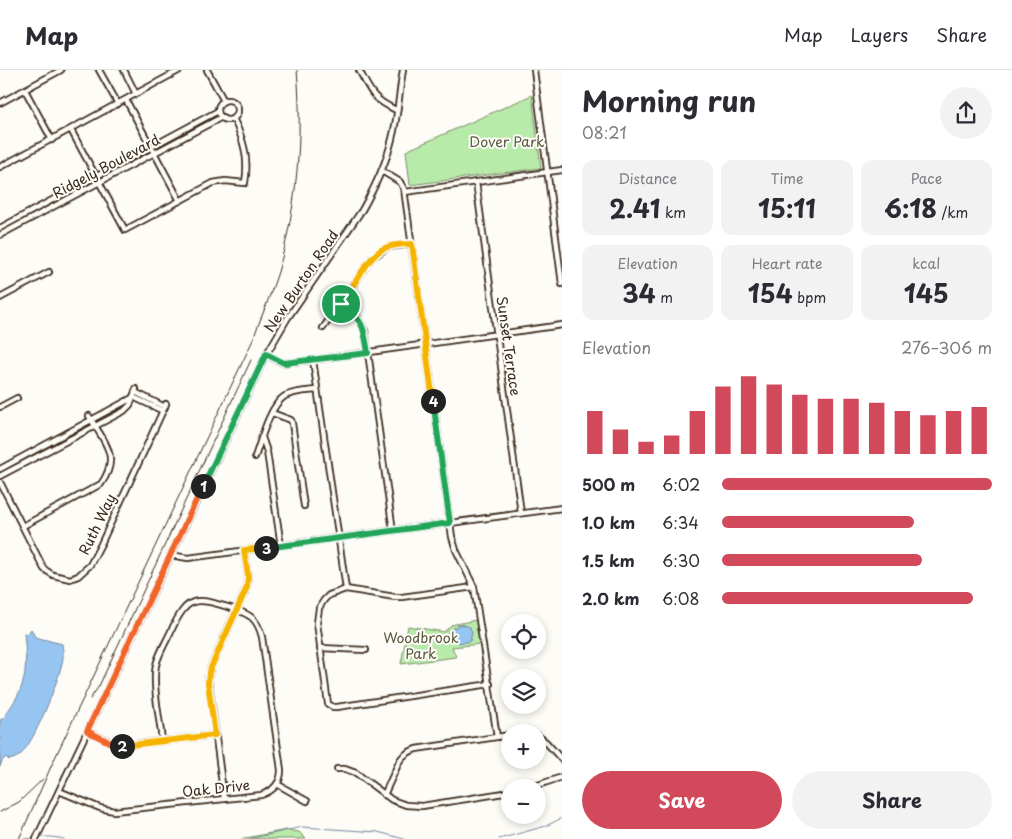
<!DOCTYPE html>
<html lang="en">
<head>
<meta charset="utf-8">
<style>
	body { margin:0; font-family:"Playpen Sans",sans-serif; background:#f2f2f3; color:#2b2b33; height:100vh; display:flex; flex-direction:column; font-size:19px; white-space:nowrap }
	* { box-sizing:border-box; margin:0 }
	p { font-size:16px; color:#7c7c81 }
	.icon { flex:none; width:28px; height:28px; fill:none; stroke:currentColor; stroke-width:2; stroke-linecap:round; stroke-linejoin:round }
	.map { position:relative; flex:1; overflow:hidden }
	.side { display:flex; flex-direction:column; background:#fff; width:450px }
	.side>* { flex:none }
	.buttons { position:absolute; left:501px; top:544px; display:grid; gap:10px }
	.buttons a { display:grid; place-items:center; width:45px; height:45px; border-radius:50%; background:#fff; box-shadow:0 2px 8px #0003; font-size:25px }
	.pin { position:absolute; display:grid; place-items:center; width:42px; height:42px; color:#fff; margin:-21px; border:2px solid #fff; border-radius:50%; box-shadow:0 1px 5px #0007 }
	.km { position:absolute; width:25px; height:25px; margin:-12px; border-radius:50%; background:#222; color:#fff; font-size:14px; line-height:25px; text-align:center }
	.round { display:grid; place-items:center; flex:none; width:52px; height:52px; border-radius:26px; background:#f2f2f3 }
	.headline { display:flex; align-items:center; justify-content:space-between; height:85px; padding:0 20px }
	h1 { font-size:28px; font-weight:700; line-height:38px }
	.metrics { display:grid; grid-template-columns:repeat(3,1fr); gap:8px; height:85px; padding:5px 20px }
	.metrics div { display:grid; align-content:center; border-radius:12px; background:#f2f2f3; text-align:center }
	.metrics b { font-size:25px; font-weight:700 }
	.metrics small { font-size:14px; font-weight:400 }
	.metrics p { font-size:14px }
	.chart { height:140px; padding:10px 20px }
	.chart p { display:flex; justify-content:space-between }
	.chart svg { width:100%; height:90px; margin-top:5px; stroke:#d1495b; stroke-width:6 }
	.action { display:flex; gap:10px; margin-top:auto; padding:10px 20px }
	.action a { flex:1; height:58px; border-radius:30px; background:#d1495b; color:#fff; font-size:20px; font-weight:700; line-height:58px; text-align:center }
	.action a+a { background:#f2f2f3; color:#2b2b33 }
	ul { padding:0 20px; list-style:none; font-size:16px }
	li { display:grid; grid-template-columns:80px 60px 1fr; align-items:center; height:38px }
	li i { height:12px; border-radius:6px; background:#d1495b }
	header { display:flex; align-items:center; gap:30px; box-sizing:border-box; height:70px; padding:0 25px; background:#fff; border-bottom:1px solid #e1e1e2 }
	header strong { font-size:24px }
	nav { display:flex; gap:28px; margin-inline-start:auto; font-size:18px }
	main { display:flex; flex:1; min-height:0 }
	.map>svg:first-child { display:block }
	.green { fill:#b8eaaa; stroke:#7a8a64 }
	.water { fill:#97c5f1; stroke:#72879d }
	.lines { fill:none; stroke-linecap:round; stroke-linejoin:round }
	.stream { stroke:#72879d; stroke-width:1 }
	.minor-casing { stroke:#3b2a1e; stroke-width:8 }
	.minor { stroke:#fdfcf7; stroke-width:4.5 }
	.rail { stroke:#3b2a1e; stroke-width:1 }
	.split-1-casing { stroke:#fff; stroke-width:10 }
	.split-2-casing { stroke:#fff; stroke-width:10 }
	.split-3-casing { stroke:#fff; stroke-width:10 }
	.split-4-casing { stroke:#fff; stroke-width:10 }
	.split-5-casing { stroke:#fff; stroke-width:10 }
	.split-1 { stroke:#22a559; stroke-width:6 }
	.split-2 { stroke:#f0652b; stroke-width:6 }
	.split-3 { stroke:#f5b400; stroke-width:6 }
	.split-4 { stroke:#22a559; stroke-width:6 }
	.split-5 { stroke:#f5b400; stroke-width:6 }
	.labels { text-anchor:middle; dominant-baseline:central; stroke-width:4; stroke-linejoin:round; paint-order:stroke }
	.park-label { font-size:14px; fill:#5a5a41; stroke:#fdfcf7 }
	.street-label { font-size:14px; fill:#3b2a1e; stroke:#fdfcf7 }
</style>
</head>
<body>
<header>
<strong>Map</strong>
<nav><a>Map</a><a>Layers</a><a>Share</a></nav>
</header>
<main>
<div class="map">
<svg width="562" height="769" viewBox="0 0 562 769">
	<rect width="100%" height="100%" fill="#fdfcf7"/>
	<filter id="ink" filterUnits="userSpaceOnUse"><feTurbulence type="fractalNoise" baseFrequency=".02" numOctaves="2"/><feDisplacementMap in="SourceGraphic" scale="10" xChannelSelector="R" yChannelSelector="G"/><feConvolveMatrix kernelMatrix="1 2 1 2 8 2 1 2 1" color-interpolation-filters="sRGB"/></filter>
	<g filter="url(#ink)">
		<g class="green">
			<polygon points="532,25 541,98 410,115 406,81"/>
			<polygon points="476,550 480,574 452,577 456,587 401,594 408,556 444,562 451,555"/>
			<polygon points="286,760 299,762 306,769 241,769"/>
		</g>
		<g class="water">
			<path d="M461 554 470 557 472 563 470 571C461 574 456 573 449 567L448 562 453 558Z"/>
			<path d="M31 559 35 567 62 574C63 580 64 587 62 593 58 612 34 674 19 686 16 688 13 689 9 690L6 687 2 691 0 697V650L4 648C8 640 14 633 18 625 28 606 26 584 24 563L28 564Z"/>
		</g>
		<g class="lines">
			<g class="stream">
				<polyline points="42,767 52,767 64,769"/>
				<polyline points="24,769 34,768"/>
				<polyline points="249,769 302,757 378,762 404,769"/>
				<polyline points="499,769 546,756 562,748"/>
			</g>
			<g class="minor-casing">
				<g id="minor">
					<polyline points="99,0 118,34"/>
					<polyline points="124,0 136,24"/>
					<polyline points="207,0 224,31"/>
					<path d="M359 0C371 22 372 29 396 40"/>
					<polyline points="534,0 562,214"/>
					<polyline points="25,20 52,70"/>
					<polyline points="126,30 180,131"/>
					<circle cx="228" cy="40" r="10"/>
					<polyline points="0,33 61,0"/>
					<path d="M71 60 125 160 213 113 225 111 245 113C249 89 244 70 233 48"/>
					<polyline points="0,97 180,0"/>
					<polyline points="382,101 400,112 404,119 452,467 456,480 474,517 497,667"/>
					<polyline points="476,112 521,443"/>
					<polyline points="405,122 562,100"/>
					<polyline points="0,158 218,41"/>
					<polyline points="0,165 222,47"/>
					<polyline points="0,228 49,202"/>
					<polyline points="341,234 355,243 365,261 393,461"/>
					<polyline points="323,258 372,188 388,177 412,174"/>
					<polyline points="266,285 283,293 313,290 562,255"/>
					<polyline points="313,290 346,519"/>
					<polyline points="135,322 165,337"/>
					<polyline points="133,327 163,341"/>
					<polyline points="0,337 17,328"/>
					<polyline points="272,343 291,350 292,353 304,436"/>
					<polyline points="262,367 267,382 281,476"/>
					<path d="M255 387C261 370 270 335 285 326 295 321 307 321 317 320"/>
					<polyline points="0,399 132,328"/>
					<polyline points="0,406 124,341 130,335 136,319"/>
					<polyline points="0,412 44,499 53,505 70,509 78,506 90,495 101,474 166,334"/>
					<path d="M23 456 101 414C121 386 104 372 89 346"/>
					<polyline points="170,485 188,488 562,438"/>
					<polyline points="474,517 402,527 395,527 346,519 329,525 324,530 319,538 317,553 328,634 333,637 337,637 490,614"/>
					<polyline points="320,578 366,580"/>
					<polyline points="87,661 119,676 215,665"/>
					<polyline points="538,666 546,672 562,690"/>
					<polyline points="337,699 345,699 356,703 392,730 406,735 422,736 510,722"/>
					<polyline points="277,714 307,731"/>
					<polyline points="529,718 562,707"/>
					<path d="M59 721 100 738 114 741 261 725C273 721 281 713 281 700L262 567C257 547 249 544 231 538 195 527 188 525 171 561 166 572 159 583 156 595 152 615 160 650 162 671"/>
					<path d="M384 725 400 690C404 684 409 682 416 679L510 665"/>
					<polyline points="224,729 208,607 211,597 247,517 248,506 244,480"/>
					<path d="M36 769 266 285 287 249 362 140C375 117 386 94 392 69 398 47 399 23 403 0"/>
				</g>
			</g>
			<use href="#minor" class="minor"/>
			<g class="rail">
				<polyline points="90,629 99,616 251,290"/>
				<polyline points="0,742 19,732 43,709"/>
				<path d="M19 769 53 692 251 274C260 250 270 227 278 202 297 137 303 67 297 0"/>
			</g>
		</g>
	</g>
	<g class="lines" filter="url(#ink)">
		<g class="split-1-casing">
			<path id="split-1" d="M203 416 266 284 284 293 368 283C364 256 363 250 341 234"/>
		</g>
		<g class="split-2-casing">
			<polyline id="split-2" points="122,676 115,675 87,661 203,416"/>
		</g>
		<g class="split-3-casing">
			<polyline id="split-3" points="122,676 215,665 208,613 209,602 247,517 248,506 244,480 266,478"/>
		</g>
		<g class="split-4-casing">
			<polyline id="split-4" points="266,478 450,453 433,331"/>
		</g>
		<g class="split-5-casing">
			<path id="split-5" d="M341 234C351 220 367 189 381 180 389 175 402 174 412 174L433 331"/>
		</g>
		<use href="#split-1" class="split-1"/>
		<use href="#split-2" class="split-2"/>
		<use href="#split-3" class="split-3"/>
		<use href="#split-4" class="split-4"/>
		<use href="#split-5" class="split-5"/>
	</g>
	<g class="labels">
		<g class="park-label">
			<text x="507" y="71">Dover Park</text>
			<text x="421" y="567">Woodbrook<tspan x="421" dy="16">Park</tspan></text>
		</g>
		<g class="street-label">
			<text transform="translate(106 96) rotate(-28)">Ridgely Boulevard</text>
			<text transform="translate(301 211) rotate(-56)">New Burton Road</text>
			<text transform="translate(509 276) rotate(82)">Sunset Terrace</text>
			<text transform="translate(97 454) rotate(-64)">Ruth Way</text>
			<text transform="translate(216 718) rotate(-6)">Oak Drive</text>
		</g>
	</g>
</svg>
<div class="buttons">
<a><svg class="icon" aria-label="locate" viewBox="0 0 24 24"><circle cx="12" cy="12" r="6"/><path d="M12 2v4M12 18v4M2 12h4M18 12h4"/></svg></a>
<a><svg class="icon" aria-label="layers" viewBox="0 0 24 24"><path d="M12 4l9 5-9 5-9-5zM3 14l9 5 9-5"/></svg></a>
<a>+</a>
<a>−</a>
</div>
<div class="pin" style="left:341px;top:234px;background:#1e9e55"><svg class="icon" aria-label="arrive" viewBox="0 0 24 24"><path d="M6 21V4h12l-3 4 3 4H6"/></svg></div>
<b class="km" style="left:203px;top:416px">1</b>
<b class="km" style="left:122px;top:676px">2</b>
<b class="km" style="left:266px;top:478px">3</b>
<b class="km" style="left:433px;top:331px">4</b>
</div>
<section class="side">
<div class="headline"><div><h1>Morning run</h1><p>08:21</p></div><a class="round"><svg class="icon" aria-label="share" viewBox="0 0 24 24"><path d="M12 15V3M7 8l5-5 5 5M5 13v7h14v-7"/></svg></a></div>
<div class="metrics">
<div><p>Distance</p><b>2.41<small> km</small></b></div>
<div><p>Time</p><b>15:11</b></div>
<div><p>Pace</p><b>6:18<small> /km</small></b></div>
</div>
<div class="metrics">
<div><p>Elevation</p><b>34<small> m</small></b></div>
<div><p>Heart rate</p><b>154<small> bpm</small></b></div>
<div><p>kcal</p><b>145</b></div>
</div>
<div class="chart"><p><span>Elevation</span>276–306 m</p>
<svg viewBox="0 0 160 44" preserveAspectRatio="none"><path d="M5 44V23M15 44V32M25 44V38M35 44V35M45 44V23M55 44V11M65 44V6M75 44V10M85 44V15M95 44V17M105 44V17M115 44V19M125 44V23M135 44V25M145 44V23M155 44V21"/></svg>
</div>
<ul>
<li><b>500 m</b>6:02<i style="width:100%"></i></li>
<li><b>1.0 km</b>6:34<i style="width:71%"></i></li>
<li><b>1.5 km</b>6:30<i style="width:74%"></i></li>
<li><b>2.0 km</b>6:08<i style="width:93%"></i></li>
</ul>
<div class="action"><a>Save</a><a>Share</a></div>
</section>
</main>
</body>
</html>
